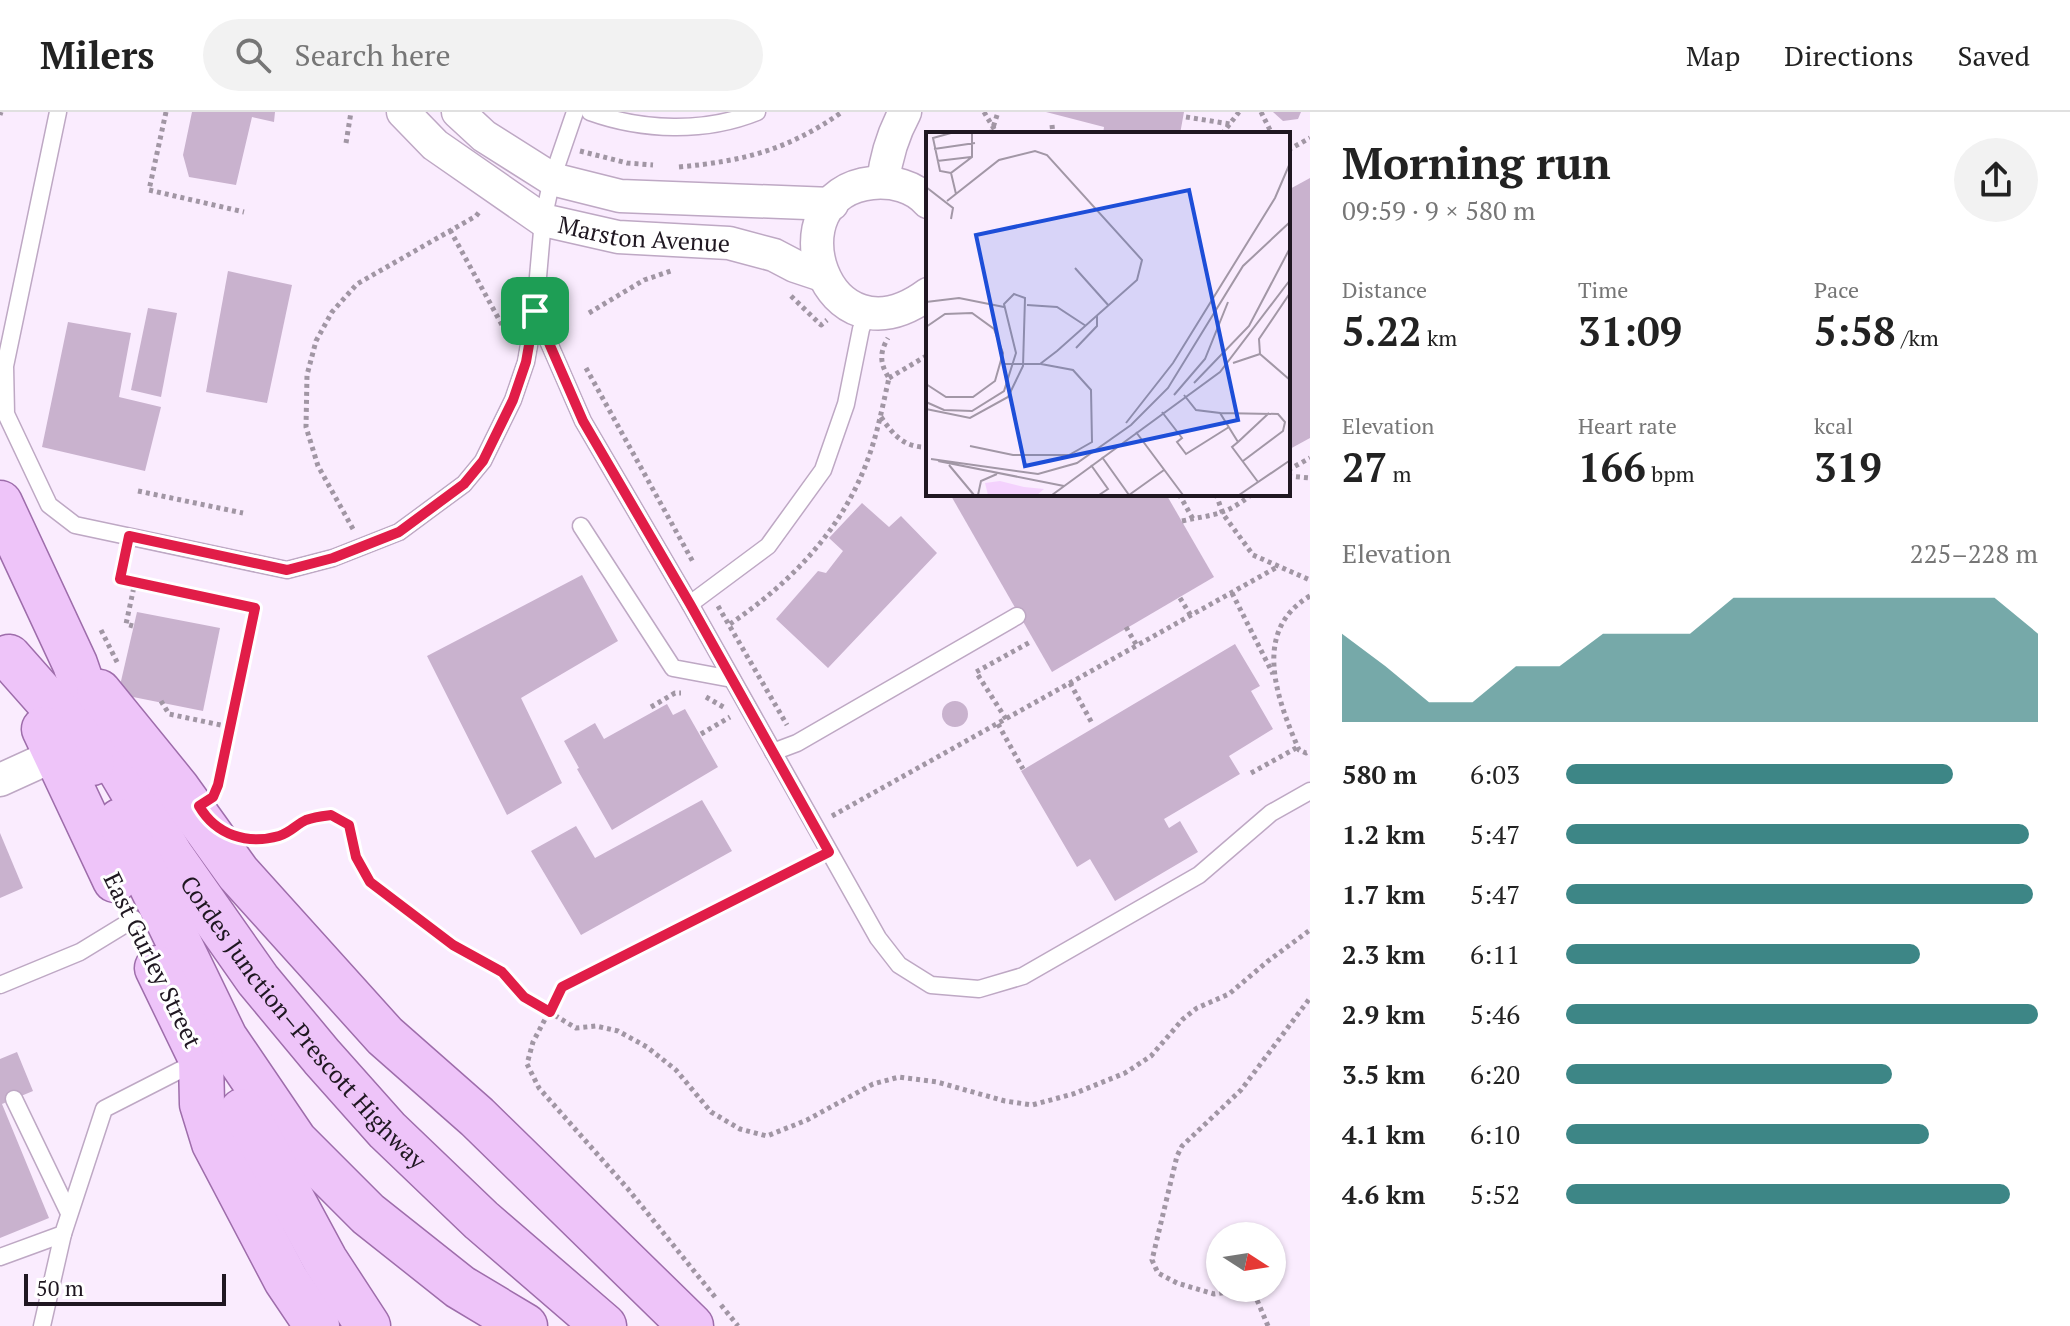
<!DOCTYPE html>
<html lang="en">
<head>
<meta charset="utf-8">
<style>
	body { margin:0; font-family:"PT Serif",serif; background:#f2f2f2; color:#222; height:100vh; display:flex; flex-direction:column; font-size:30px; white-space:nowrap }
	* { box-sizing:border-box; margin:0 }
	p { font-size:26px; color:#767676 }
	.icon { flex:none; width:44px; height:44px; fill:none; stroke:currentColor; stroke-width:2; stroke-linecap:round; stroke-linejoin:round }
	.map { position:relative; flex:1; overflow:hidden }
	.sheet { display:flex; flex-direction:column; background:#fff; width:760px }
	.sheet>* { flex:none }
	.needle { width:52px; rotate:102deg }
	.controls { position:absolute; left:1206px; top:1110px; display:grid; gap:16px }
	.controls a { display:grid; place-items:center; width:80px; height:80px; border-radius:50%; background:#fff; box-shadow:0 2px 6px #0004; font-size:40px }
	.scale { position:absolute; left:24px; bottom:20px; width:202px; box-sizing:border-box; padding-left:8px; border:4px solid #1f1721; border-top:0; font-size:22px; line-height:28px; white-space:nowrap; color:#1f1721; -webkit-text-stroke:6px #fff; paint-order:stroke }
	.pin { position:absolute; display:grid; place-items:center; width:68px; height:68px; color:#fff; margin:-34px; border-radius:16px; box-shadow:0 4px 12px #0006 }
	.round { display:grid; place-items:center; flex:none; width:84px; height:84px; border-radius:42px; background:#f2f2f2 }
	.summary { display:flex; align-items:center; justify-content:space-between; height:136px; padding:0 32px }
	h1 { font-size:44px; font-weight:600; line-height:60px }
	.stats { display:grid; grid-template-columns:repeat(3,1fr); gap:12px; height:136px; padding:8px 32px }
	.stats div { display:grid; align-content:center }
	.stats b { font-size:40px; font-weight:600 }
	.stats small { font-size:22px; font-weight:400 }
	.stats p { font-size:22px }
	.chart { height:224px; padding:16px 32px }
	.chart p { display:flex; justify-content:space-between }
	.chart svg { width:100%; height:144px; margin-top:8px; fill:#3d8686; opacity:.7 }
	ul { padding:0 32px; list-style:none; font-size:26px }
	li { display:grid; grid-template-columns:128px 96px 1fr; align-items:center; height:60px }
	li i { height:20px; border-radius:10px; background:#3d8686 }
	header { display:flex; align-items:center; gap:48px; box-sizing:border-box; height:112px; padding:0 40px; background:#fff; border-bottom:2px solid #e0e0e0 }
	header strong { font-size:38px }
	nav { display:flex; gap:44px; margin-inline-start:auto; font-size:28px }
	.search { width:560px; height:72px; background:#f2f2f2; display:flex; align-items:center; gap:20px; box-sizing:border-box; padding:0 28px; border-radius:44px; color:#767676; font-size:30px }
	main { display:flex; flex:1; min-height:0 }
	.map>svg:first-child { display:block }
	.building { fill:#c9b2ce }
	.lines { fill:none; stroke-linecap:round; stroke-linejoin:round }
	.lane-casing { stroke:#bea8c4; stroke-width:19 }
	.street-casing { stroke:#bea8c4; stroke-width:35 }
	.primary-casing { stroke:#9e6dab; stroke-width:47 }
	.path { stroke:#a196a4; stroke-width:5; stroke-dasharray:4 4; stroke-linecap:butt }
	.lane { stroke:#fff; stroke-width:16 }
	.street { stroke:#fff; stroke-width:32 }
	.primary { stroke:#eec4f9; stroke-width:44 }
	.route-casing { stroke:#fff; stroke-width:16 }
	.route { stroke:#e11d48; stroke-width:10 }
	.labels { text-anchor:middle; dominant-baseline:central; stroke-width:6; stroke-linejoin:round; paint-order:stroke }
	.street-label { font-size:24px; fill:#1f1721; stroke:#fff }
	.inset-road { fill:none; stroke:#a297a6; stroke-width:2 }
	.view { fill:#1d4ed8; fill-opacity:0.15; stroke:#1d4ed8; stroke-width:4 }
	.inset-edge { fill:none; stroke:#1f1721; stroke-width:4 }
</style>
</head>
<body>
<header>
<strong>Milers</strong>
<div class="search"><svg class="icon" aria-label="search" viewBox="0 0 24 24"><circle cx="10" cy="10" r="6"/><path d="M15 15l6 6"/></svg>Search here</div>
<nav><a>Map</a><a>Directions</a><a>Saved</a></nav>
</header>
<main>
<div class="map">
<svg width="1310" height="1214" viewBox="0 0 1310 1214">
	<rect width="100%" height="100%" fill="#faecfe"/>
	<g class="building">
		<polygon points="192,0 275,0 274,10 252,5 236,73 189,65 183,43"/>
		<polygon points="1046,0 1184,0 1180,22 1103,22 1104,15"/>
		<polygon points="1273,0 1301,0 1298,7 1283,9"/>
		<polygon points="1310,66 1310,326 1288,338 1288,78"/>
		<polygon points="228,159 292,173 267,291 206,280"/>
		<polygon points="148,196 177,201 161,285 131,278"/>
		<polygon points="68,210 131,221 119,285 161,295 145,359 42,335"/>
		<polygon points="950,382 1166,382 1214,465 1052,560"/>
		<polygon points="862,391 889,415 901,404 937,441 828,556 776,507 818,459 826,461 843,439 829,426"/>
		<polygon points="582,463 618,529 521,586 562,671 507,703 427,544"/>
		<polygon points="137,500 220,516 203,599 118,582"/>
		<polygon points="1235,532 1260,574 1251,579 1273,617 1229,644 1240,662 1164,707 1169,716 1180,709 1198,740 1115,789 1090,747 1077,755 1021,659"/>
		<circle cx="955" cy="602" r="13"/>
		<polygon points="667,592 673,603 685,597 718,655 612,718 577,657 579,656 564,629 595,611 604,627"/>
		<polygon points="702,688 732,739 581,823 531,739 576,714 595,746"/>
		<polygon points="0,721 23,776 0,786"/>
		<polygon points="17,940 33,979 2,992 49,1106 0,1126 0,947"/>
	</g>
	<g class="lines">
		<g class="lane-casing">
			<g id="lane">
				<polyline points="58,0 5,254 6,302 49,393 75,413 287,458 333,446 399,420 464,372 483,349 513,288 526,250 535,199"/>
				<polyline points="575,0 552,67 543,108 535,199 583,309 690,492 878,826 899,853 931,873 979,877 1023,864 1199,763 1271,701 1310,679"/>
				<path d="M590 0C643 19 705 21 757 0"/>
				<polyline points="581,414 673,556 732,567"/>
				<polyline points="690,492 768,434 823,358 846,292 861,217 868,200"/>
				<polyline points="773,640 797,631 1017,504"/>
				<polyline points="0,873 80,840 134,807"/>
				<polyline points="14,987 69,1101"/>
				<polyline points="0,1145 63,1122 104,997 196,950"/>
				<polyline points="42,1214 63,1122"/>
			</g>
		</g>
		<g class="street-casing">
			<g id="street">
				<path id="s1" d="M403 0 435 33 543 108 618 125 729 131 774 143 795 154 822 163"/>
				<polyline points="458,0 484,24 552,67 620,84 832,92"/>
				<path d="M883 70C886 45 893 22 905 0"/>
				<path d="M928 90C914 74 892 69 872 71 769 82 824 259 928 182"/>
				<polyline points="0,668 55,643"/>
			</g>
		</g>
		<g class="primary-casing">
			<g id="primary">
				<path id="s2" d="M0 391 75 552 100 624 171 744 258 868 322 945 387 1018 481 1108 604 1214"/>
				<polyline points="9,545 78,623 92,651"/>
				<polyline points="99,580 177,676 238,761 385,924 477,1005 691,1214"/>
				<polyline points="44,617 115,768"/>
				<polyline points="120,709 225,926 295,1029 368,1102 460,1175 525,1214"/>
				<polyline points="157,856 201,947 202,992 214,1031 286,1168 317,1214"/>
				<polyline points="242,999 250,1009 325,1148 368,1214"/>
			</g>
		</g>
		<g class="path">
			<polyline points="166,0 149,78 244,100"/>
			<polyline points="984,0 997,22"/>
			<polyline points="1261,0 1272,22"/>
			<polyline points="0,3 1,0"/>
			<polyline points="1186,5 1230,12"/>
			<polyline points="1052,13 1053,22"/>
			<polyline points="991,22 998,0"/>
			<polyline points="1222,22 1239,0"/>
			<polyline points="346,31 351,0"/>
			<polyline points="1288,38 1310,26"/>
			<polyline points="580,39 627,51 653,53"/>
			<path d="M679 55C744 49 788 38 842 0"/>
			<polyline points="450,118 507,222"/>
			<polyline points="791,184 821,213 827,208"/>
			<polyline points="589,201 644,168 671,159"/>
			<polyline points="586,256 693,450"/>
			<polyline points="889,266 928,243"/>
			<path d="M881 305C894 324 905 336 928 335"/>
			<polyline points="1288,358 1310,346"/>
			<polyline points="1288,364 1310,366"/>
			<polyline points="138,379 243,401"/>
			<polyline points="1179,382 1193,407"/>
			<polyline points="1216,382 1223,402 1253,443 1310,468"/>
			<path d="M1182 409C1214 402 1225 404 1252 382"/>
			<polyline points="353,417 318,354 306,315 307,263 316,229 332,200 357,172 476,104 480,99"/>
			<polyline points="124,445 120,467 255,496 217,674"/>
			<polyline points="1232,481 1273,562"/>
			<path d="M1310 484C1250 519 1278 589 1299 638L1306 641 1310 639"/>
			<polyline points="1180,486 1191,504"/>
			<polyline points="718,494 787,613"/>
			<path d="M730 512C792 470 844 416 869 344 878 319 883 292 889 266 880 252 879 241 888 226"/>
			<polyline points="133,514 126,512 135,470"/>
			<polyline points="1126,515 1137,534"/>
			<polyline points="101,518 118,552"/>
			<polyline points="1070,571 1093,613"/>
			<polyline points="706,585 725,596"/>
			<polyline points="161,589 169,602 230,615"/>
			<polyline points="651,595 675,581 681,581"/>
			<polyline points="1006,607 976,560 1032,529"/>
			<polyline points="998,612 1023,657"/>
			<polyline points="701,622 730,605"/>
			<polyline points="1251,661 1298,635"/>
			<polyline points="832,704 1279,454"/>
			<polyline points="256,728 283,724 307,708 331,703 349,713 356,745 370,770 453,833 502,860 524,885 576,916 596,914 618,919 647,935 676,958 711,1000 740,1017 767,1024 807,1008 873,972 899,965 937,970 1005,989 1032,993 1073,982 1125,961 1151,944 1183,907 1197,896 1229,882 1268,849 1310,818"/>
			<polyline points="715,1185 628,1077 539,976 527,952 533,930 562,875 813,749"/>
			<polyline points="721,1193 738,1214"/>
			<polyline points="1268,1214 1257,1188 1236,1179 1214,1182 1177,1171 1158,1161 1152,1148 1177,1044 1182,1034 1241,978 1310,886"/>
		</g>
		<use href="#lane" class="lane"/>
		<use href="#street" class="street"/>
		<use href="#primary" class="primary"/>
	</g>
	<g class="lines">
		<g class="route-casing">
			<path id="route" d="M535 199 583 309 690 492 829 740 562 875 550 900 524 885 502 860 453 833 370 770 356 745 349 713 331 703C323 704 314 705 306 708 297 712 290 721 279 724 247 733 216 723 199 694L213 685 218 673 255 496 120 467 129 424 287 458 333 446 399 420 464 372 483 349 513 288 526 250Z"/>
		</g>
		<use href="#route" class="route"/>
	</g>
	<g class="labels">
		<g class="street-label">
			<text stroke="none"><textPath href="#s1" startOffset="280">Marston Avenue</textPath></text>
			<text transform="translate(153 848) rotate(64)">East Gurley Street</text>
			<text stroke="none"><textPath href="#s2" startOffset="606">Cordes Junction–Prescott Highway</textPath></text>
		</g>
	</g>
	<g transform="translate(926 20)">
		<rect width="364" height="364" fill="#faecfe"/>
		<path d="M74 349 98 355 118 357 111 363H62L59 351Z" fill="#f4d2fd"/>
		<path class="inset-road" d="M25 1 7 6 14 39 25 41M8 17 49 11M11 29 45 25M0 55 27 76 25 87M30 62 25 41 46 25V1M21 69 73 28 109 19 121 23 216 128 211 148 131 219 114 232H76M149 136 183 174M0 170 33 166 78 175M101 173 131 175 160 194M0 195 19 182 46 181 68 197 77 221 69 249 47 265H20L0 252M150 216 171 194V183M334 222 364 248M307 231 334 222 333 207 364 161M268 251 323 194 364 116M248 263 279 227 302 170M258 263 270 278 294 281 312 310 306 315 332 350M0 270 18 278 46 279 78 259 90 221 78 172 88 162 99 166 97 234 82 265 44 286 0 277M236 280 256 306 251 310 260 322 303 295M294 281 352 282 359 290 357 299 317 329M200 291 247 231 349 66 364 31M210 300 257 363M312 310 343 281M44 314 87 323H143L166 310 165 258 147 238 115 232M176 325 203 363M5 327 112 342 151 331 205 293 242 256 317 134 364 90M12 329 138 354M23 333 48 363M165 333 182 357 173 363M52 363 55 349 71 342M126 363 294 240 364 148M203 363 238 338M313 363 363 329"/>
		<path class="view" d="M263 58 312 288 99 334 50 103Z"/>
		<rect width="364" height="364" class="inset-edge"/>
	</g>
</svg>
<div class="controls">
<a><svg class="needle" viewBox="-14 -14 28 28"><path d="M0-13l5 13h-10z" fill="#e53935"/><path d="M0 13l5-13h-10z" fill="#767676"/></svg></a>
</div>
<div class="scale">50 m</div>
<div class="pin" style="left:535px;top:199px;background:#1e9e55"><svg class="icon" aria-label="arrive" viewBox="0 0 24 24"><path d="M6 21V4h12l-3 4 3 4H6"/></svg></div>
</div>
<section class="sheet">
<div class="summary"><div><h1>Morning run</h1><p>09:59 · 9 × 580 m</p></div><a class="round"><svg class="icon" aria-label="share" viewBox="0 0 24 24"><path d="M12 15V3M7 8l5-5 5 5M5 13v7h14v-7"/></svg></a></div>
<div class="stats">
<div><p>Distance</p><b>5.22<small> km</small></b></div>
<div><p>Time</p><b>31:09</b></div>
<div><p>Pace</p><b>5:58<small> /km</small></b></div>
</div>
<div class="stats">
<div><p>Elevation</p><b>27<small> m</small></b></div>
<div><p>Heart rate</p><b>166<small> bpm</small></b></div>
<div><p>kcal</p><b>319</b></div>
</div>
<div class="chart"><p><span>Elevation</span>225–228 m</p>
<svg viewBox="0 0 160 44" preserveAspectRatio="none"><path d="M0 44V17L10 27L20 38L30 38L40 27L50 27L60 17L70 17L80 17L90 6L100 6L110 6L120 6L130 6L140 6L150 6L160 17V44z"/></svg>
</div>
<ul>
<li><b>580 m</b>6:03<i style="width:82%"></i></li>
<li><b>1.2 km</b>5:47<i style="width:98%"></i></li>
<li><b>1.7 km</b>5:47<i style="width:99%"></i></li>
<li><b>2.3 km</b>6:11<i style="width:75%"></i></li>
<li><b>2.9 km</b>5:46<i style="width:100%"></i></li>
<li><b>3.5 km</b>6:20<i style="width:69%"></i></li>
<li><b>4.1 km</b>6:10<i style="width:77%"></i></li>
<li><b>4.6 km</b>5:52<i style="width:94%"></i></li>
</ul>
</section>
</main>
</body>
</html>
